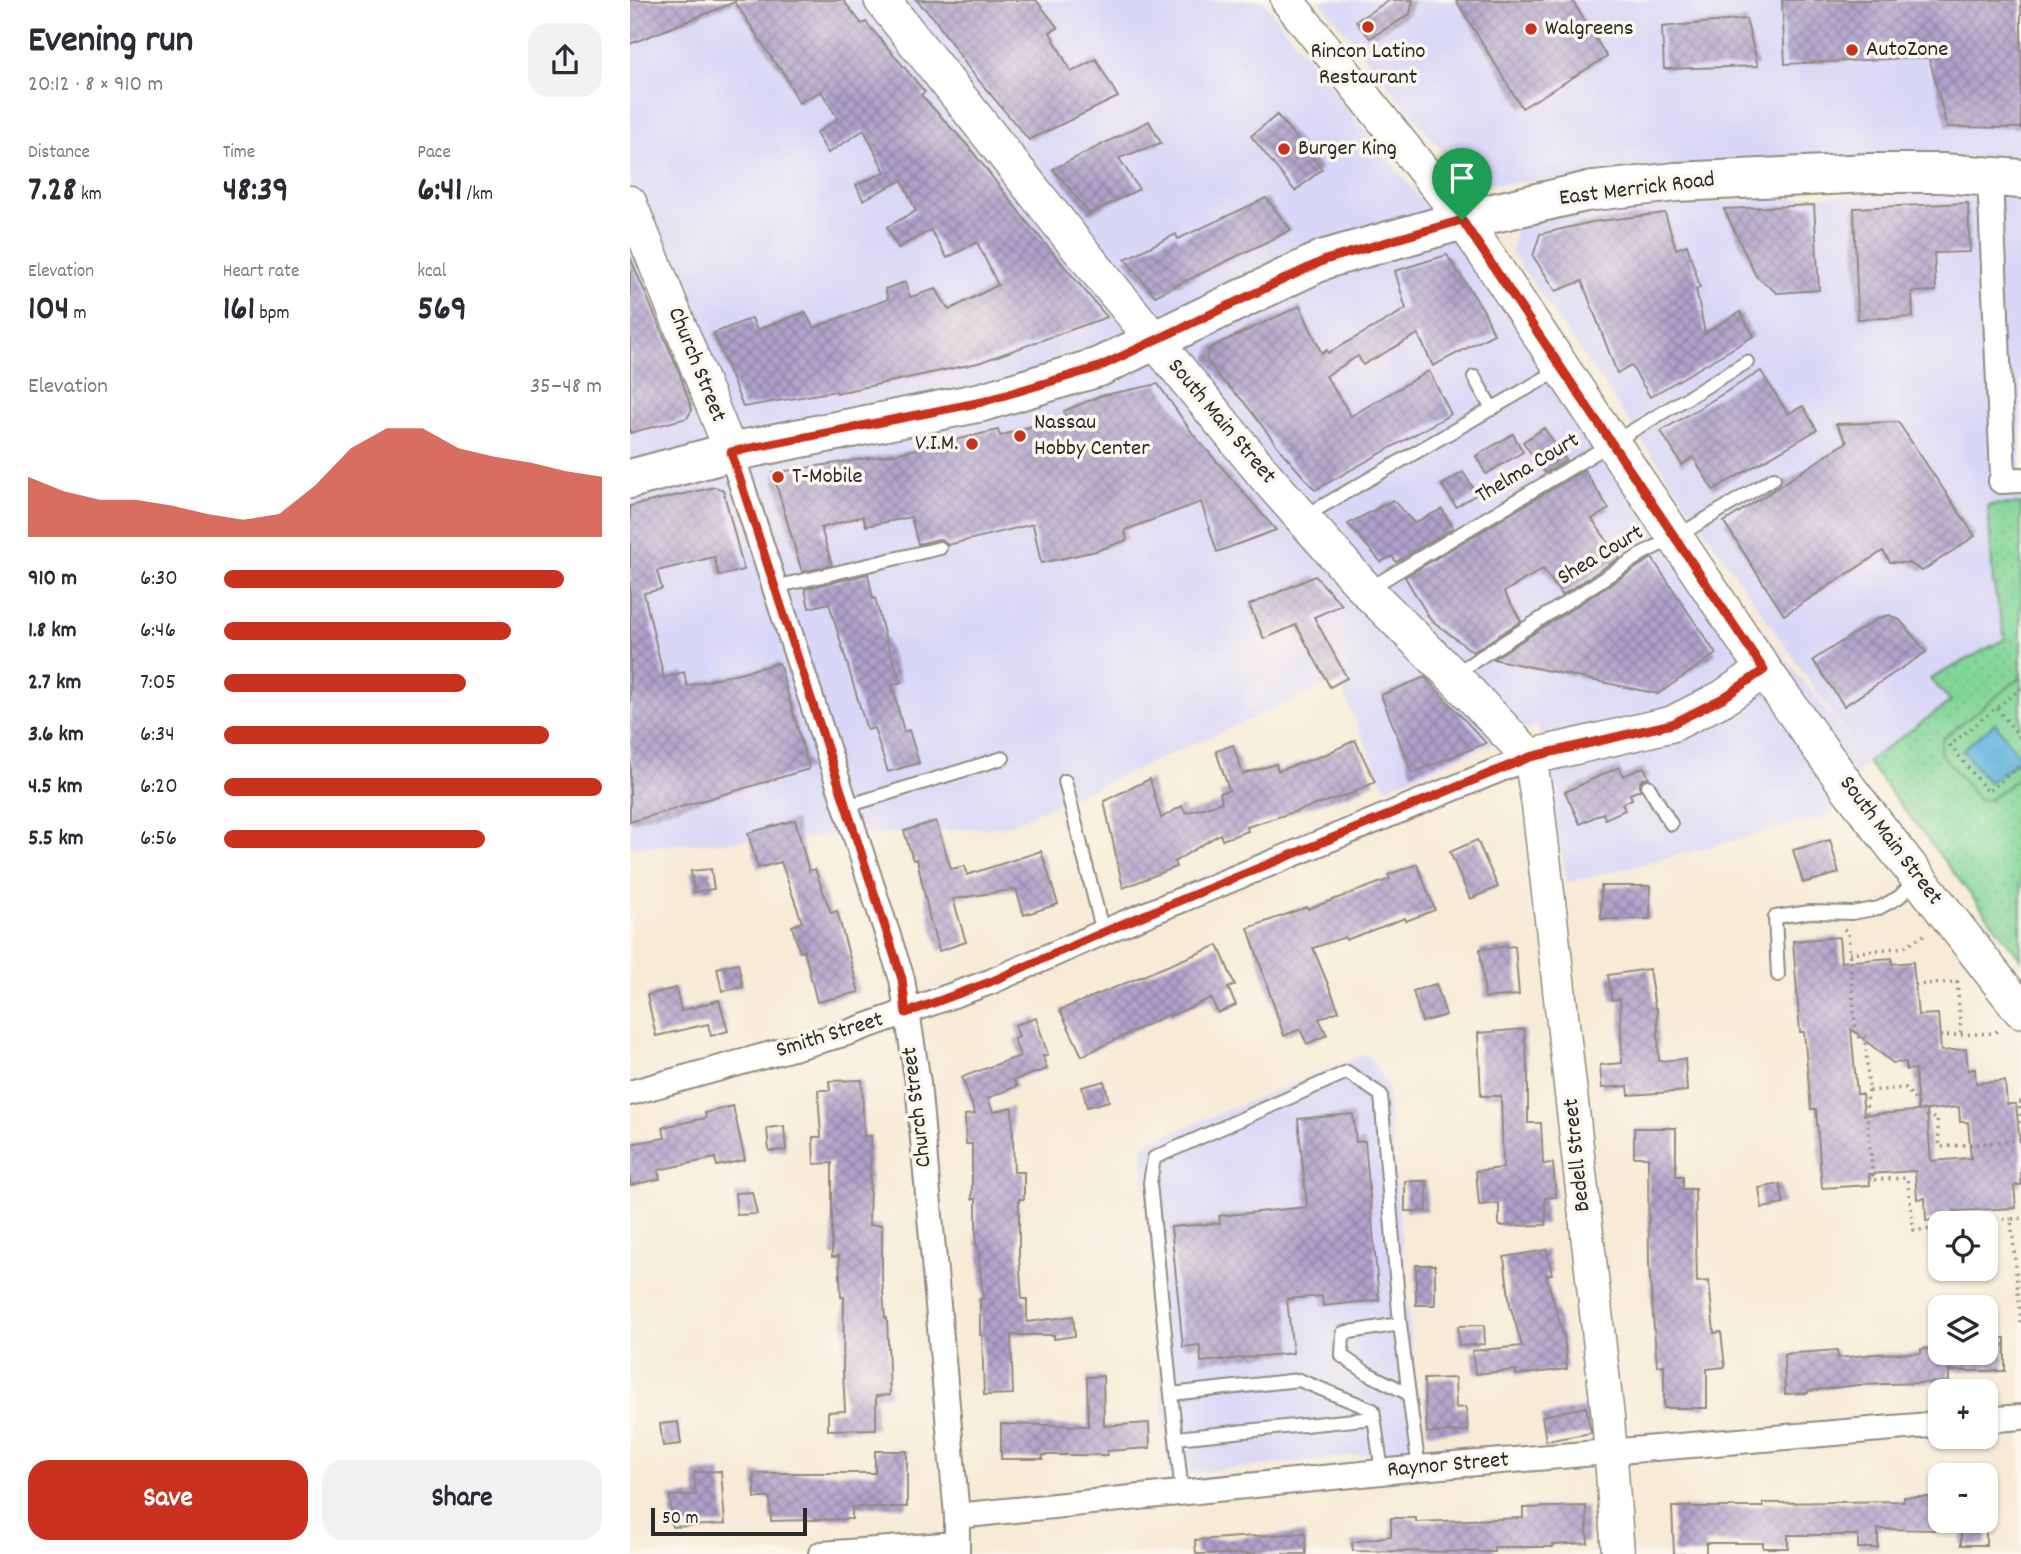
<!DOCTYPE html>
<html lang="en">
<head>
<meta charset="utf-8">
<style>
	body { margin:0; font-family:Dekko,sans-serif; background:#f2f2f3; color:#2b2b33; height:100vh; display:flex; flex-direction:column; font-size:26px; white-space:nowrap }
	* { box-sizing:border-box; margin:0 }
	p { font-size:23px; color:#7c7c81 }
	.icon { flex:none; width:38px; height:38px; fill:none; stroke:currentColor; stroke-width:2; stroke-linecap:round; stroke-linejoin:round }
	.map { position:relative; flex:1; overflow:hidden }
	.side { display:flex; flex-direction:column; background:#fff; width:630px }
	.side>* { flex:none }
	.controls { position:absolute; left:1298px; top:1211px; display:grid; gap:14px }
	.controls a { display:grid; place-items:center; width:70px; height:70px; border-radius:14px; background:#fff; box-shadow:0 2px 5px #0004; font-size:35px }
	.scale { position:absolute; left:21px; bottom:18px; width:156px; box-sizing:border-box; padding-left:7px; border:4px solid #2b2b2b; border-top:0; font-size:19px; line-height:24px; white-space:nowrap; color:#2b2b2b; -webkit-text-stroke:5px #fbf7ec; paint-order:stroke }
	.pin { position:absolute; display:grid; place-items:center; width:60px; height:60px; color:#fff; margin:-72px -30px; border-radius:50% 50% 50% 0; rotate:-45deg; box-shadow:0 0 7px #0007 }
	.pin .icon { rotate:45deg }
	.round { display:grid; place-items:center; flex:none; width:74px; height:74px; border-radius:21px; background:#f2f2f3 }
	.summary { display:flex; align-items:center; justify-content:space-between; height:119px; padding:0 28px }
	h1 { font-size:38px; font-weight:800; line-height:52px }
	.stats { display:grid; grid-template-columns:repeat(3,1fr); gap:10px; height:119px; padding:7px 28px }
	.stats div { display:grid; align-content:center }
	.stats b { font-size:35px; font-weight:800 }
	.stats small { font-size:19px; font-weight:400 }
	.stats p { font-size:19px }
	.chart { height:196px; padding:14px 28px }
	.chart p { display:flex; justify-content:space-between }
	.chart svg { width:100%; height:126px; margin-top:7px; fill:#c8321e; opacity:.7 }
	.cta { display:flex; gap:14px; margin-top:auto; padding:14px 28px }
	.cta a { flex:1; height:80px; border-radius:21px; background:#c8321e; color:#fff; font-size:28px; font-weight:800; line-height:80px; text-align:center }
	.cta a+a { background:#f2f2f3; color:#2b2b33 }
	ul { padding:0 28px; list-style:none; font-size:23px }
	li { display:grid; grid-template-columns:112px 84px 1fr; align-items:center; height:52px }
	li i { height:18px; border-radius:9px; background:#c8321e }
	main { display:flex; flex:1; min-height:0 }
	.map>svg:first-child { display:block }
	.built { fill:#d9d7f8 }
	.park { fill:url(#park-dots); stroke:#568062; stroke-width:2 }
	.pitch { fill:#82d698; stroke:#568062; stroke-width:2 }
	.water { fill:#62b4dd; stroke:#467084; stroke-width:2 }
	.building { fill:url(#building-cross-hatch); fill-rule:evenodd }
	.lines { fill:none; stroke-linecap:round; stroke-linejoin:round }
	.service-casing { stroke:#918b81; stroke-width:16 }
	.minor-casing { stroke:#918b81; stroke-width:28 }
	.tertiary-casing { stroke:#918b81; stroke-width:35 }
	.secondary-casing { stroke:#918b81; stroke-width:38 }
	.primary-casing { stroke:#918b81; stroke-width:42 }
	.path { stroke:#918b81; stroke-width:3.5; stroke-dasharray:2 5; stroke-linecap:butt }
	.service { stroke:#fff; stroke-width:12 }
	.minor { stroke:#fff; stroke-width:24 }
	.tertiary { stroke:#fff; stroke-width:32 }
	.secondary { stroke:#fff; stroke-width:35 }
	.primary { stroke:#fff; stroke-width:38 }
	.route-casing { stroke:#fff; stroke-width:14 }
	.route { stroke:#c8321e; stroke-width:9 }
	.poi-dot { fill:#c8321e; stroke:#fbf7ec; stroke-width:2.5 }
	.labels { text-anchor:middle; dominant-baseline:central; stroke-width:7; stroke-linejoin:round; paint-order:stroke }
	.poi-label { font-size:23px; fill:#2b2b2b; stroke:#fbf7ec; text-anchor:start }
	.street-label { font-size:23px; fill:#2b2b2b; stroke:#fbf7ec }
</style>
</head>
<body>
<main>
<section class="side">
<div class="summary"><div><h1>Evening run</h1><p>20:12 · 8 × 910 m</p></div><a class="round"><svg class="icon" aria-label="share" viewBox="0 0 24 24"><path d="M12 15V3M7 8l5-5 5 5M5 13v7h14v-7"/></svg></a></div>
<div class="stats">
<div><p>Distance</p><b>7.28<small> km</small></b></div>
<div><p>Time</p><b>48:39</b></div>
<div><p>Pace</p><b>6:41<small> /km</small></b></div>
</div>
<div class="stats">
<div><p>Elevation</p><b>104<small> m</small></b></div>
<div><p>Heart rate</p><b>161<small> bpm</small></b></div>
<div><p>kcal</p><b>569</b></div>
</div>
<div class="chart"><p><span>Elevation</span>35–48 m</p>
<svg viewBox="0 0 160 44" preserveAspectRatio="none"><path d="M0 44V23L10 28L20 31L30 31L40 33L50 36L60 38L70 36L80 26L90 13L100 6L110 6L120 13L130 16L140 18L150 21L160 23V44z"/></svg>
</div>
<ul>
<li><b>910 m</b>6:30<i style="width:90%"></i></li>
<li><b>1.8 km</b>6:46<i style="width:76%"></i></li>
<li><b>2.7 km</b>7:05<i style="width:64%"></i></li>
<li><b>3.6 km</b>6:34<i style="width:86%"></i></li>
<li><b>4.5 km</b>6:20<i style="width:100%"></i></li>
<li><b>5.5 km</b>6:56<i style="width:69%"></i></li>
</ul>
<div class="cta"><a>Save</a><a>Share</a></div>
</section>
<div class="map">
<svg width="1391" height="1554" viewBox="0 0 1391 1554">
	<defs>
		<pattern id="park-dots" width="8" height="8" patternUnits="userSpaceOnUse" patternTransform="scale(1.75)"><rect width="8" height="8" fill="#82d698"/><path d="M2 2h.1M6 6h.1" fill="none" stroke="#70b883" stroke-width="1.8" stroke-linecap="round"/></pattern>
		<pattern id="building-cross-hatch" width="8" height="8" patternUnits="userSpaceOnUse" patternTransform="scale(1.75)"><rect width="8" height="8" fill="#afa1ca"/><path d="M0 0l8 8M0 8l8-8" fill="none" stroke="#8f83a4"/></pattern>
	</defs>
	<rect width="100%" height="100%" fill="#fbf7ec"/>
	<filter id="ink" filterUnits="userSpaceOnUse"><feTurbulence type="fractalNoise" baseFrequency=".0143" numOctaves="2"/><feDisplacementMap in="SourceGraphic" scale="14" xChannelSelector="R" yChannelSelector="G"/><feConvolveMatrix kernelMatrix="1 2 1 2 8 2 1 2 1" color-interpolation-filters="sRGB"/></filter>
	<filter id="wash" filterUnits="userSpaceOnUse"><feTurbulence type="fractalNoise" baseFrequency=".00686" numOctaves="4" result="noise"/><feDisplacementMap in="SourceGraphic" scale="28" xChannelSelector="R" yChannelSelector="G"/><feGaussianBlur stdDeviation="1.57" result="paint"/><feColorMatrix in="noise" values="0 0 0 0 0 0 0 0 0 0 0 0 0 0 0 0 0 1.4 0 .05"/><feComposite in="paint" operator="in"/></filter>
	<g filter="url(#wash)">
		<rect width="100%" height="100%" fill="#f7ebd7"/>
		<g class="built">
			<polygon points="0,0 632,0 1227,749 881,252 887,222 931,212 1310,189 1391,195 1391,504 1359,505 1363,582 1375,639 1301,679 1321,701 1237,762 1201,816 937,883 908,725 755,788 708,681 374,827 0,847"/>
			<polygon points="689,0 1391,0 1391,155 840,185"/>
			<polygon points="736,1054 756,1083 792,1449 538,1475 512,1145"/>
		</g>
		<polygon class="park" points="1391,504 1391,959 1237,762 1321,701 1300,679 1375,639 1363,582 1358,505"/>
		<polygon class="pitch" points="1391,677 1391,776 1359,800 1348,799 1310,752 1312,739"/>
		<polygon class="water" points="1365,723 1391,758 1359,783 1332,750"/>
		<g id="blocks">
			<g class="building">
				<polygon points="0,0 213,0 232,24 236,22 295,92 291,95 338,146 397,222 477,317 348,363 207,393 206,391 113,407 84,333 122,318 127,330 175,312 184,328 258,299 255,289 275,282 280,297 306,289 319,310 368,285 347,242 317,258 301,230 268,248 257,227 286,211 272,180 233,200 226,185 255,172 234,130 198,153 186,133 208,119 191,91 169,103 151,68 149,69 105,2 0,44"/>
				<polygon points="286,0 406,0 428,28 420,32 441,72 466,59 488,97 399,140 340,70 303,17"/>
				<polygon points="760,0 783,0 780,14 740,38 726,21"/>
				<polygon points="826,0 942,0 977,57 892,108"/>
				<polygon points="1152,0 1391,0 1391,128 1317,127 1299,57 1155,64"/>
				<polygon points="1116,19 1128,66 1034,69 1032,27"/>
				<polygon points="647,115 692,169 665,191 621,136"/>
				<polygon points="519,121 531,143 489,158 509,189 460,214 423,169"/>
				<polygon points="636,198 661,230 525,296 495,259 546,234 548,239"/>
				<polygon points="1338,203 1340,252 1304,253 1306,291 1282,292 1283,317 1228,319 1224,208"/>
				<polygon points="1184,205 1189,290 1147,293 1126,276 1094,209"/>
				<polygon points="1035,213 1046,249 1057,245 1070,287 1066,289 1075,333 1110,312 1124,336 1020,397 1001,365 987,373 952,281 926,291 903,256 910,234 962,222"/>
				<polygon points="817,255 854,311 864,334 803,366 788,334 733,365 728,356 696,376 721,416 799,371 821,414 685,490 652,452 614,402 590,378 576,359 581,347 670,306 692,354 697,350 698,353 776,309 765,271"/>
				<polygon points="0,257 49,372 62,410 57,418 0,433"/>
				<polygon points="1131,371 1158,414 1173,406 1187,430 1083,490 1063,457 1052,465 1031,431"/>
				<polygon points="528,384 563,434 646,530 587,552 571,502 495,530 497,540 466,551 411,563 403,524 318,545 313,540 309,539 288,544 281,517 236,526 233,516 191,528 202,565 172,572 143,473 265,454 368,430 370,436 436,416 434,411 470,396"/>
				<polygon points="1268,422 1345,536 1292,571 1279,563 1260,562 1253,551 1154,615 1094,522 1217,442 1206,424"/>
				<polygon points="914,428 936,460 915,473 893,442"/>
				<polygon points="883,434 893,452 856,474 846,456"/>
				<polygon points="954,470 979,509 962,519 989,558 932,595 913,569 874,592 891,621 843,652 800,619 775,577"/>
				<polygon points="833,472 847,494 826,507 812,485"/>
				<polygon points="85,487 93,490 114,570 89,576 84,557 27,571 32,589 14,593 34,678 54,672 57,686 149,663 179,769 0,822 0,506"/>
				<polygon points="763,500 784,523 812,509 823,528 766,562 762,556 751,562 718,524"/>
				<polygon points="1022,558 1086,654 1028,694 863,659"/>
				<polygon points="238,574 243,599 245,598 254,634 271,682 262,685 274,732 279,730 289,763 258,772 244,728 237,730 199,603 179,608 175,589"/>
				<polygon points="685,576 712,605 684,617 717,678 700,687 666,625 634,639 619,605"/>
				<polygon points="1259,615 1270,620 1296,652 1214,706 1183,660 1247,619"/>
				<polygon points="795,677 856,743 782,773 751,695"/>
				<polygon points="725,740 745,782 723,793 617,827 618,831 592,840 590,834 544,862 546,867 493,888 474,801 520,779 531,818 552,806 556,813 592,802 590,793 599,790 586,751 603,745 613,774 646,764 648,771 694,755"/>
				<polygon points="989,767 993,776 1014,767 1019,778 1013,779 1010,782 1010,790 1000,794 1002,799 992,804 995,810 975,819 973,813 950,824 935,792"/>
				<polygon points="165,820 179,871 185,869 201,913 207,911 229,992 187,1002 174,950 170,952 162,926 172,922 151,862 128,868 118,833"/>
				<polygon points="306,821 321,869 335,866 337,875 411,851 428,904 394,915 386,889 323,899 336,942 309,951 300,920 287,859 283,860 274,831"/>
				<polygon points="847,840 868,887 840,899 820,852"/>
				<polygon points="1200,840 1209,873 1173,883 1163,850"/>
				<polygon points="787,864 805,910 776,921 775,918 716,940 715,937 683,948 709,1011 689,1019 697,1035 677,1044 670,1029 654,1036 618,928 677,907 678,909 760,879 758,875"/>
				<polygon points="81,869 84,889 64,892 61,871"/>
				<rect x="971" y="886" width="49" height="33"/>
				<path d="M1209 937 1211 962 1262 958V964L1283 962 1288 1015 1308 1014 1311 1051 1336 1049 1338 1070 1345 1069 1346 1083 1375 1081 1377 1104H1386L1391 1155V1185L1384 1186 1386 1208 1324 1211 1325 1218 1296 1221 1295 1198 1287 1199 1285 1171 1239 1174 1240 1185 1192 1188 1186 1109H1181L1174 1032H1170L1163 941ZM1221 1029 1263 1063 1276 1062V1070L1285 1069 1288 1111 1329 1107 1330 1122H1338L1341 1158 1301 1161 1297 1110 1234 1115 1232 1094H1227Z"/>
				<polygon points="588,945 605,985 598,988 606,1005 588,1013 581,998 540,1016 539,1014 452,1056 430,1010"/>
				<polygon points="885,946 889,995 855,998 850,949"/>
				<polygon points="108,963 113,987 92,991 87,968"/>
				<polygon points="1019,969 1025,1008 1027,1008 1029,1061 1055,1059 1057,1091 999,1095 998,1086 972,1088 970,1065 992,1063 990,999 982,1000 978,975"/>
				<polygon points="806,984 816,1015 792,1022 783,991"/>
				<polygon points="46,988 51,1011 89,1000 98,1031 81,1036 78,1024 26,1036 17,995"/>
				<polygon points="406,1018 418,1055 413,1056 417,1069 384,1080 387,1086 358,1098 363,1112 382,1107 384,1172 394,1172 394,1199 389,1199 389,1257 392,1299 397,1299 397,1322 443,1316 445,1336 424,1339 424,1335 381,1335 383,1394 354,1395 352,1335 350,1335 350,1299 353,1299 348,1245 346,1245 346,1199 342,1199 342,1144 336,1144 335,1115 345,1114 332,1077 390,1056 384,1039 389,1037 385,1025"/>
				<polygon points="894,1029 898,1074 898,1123 911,1123 913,1164 923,1163 926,1197 915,1198 916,1225 869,1226 869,1203 849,1205 846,1171 873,1168 871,1096 851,1096 848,1033"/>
				<polygon points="232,1080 234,1136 241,1136 239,1225 252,1225 252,1278 255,1318 257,1318 260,1395 246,1396 246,1429 198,1430 198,1412 215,1411 213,1372 214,1297 211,1297 209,1256 202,1257 202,1163 184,1164 183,1137 191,1137 188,1090 200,1090 199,1081"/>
				<polygon points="474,1081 479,1101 457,1107 452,1087"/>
				<polygon points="103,1106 115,1160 87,1166 85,1158 28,1170 30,1179 0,1185 0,1144 35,1138 33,1127 76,1118 75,1113"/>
				<polygon points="723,1114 726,1142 735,1141 749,1300 693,1306 692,1296 657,1299 663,1353 571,1362 570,1345 553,1347 541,1227 590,1223 589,1216 677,1207 668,1119"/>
				<polygon points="154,1126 156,1150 139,1151 137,1128"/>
				<polygon points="1004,1128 1046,1128 1046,1176 1053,1176 1053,1189 1065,1189 1067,1282 1079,1281 1084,1333 1091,1332 1095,1367 1077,1369 1077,1408 1034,1408 1034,1365 1027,1366 1019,1266 1018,1157 1004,1157"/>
				<rect x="775" y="1181" width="22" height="30"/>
				<polygon points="1150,1184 1154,1204 1132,1208 1129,1188"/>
				<polygon points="122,1192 127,1214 107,1215 105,1193"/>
				<polygon points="917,1250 922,1274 916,1275 934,1337 937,1369 886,1375 886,1370 845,1374 842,1351 892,1346 880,1305 874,1257"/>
				<rect x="786" y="1265" width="19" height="40"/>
				<polygon points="854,1325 855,1344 829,1346 828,1326"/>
				<polygon points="1356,1338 1375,1338 1375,1371 1319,1371 1319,1382 1228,1385 1178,1391 1178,1393 1155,1394 1154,1354 1207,1350 1208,1358 1245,1354 1291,1353 1291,1349 1311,1348 1311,1353 1356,1353"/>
				<polygon points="473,1376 474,1426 519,1423 520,1448 477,1451 477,1455 413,1455 413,1459 371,1459 371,1424 458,1426 457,1377"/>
				<polygon points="825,1378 826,1408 836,1407 838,1431 797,1433 794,1379"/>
				<polygon points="956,1407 961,1433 916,1441 912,1416"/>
				<polygon points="48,1422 51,1444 33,1446 30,1424"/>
				<polygon points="245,1451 277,1451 277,1507 222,1507 222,1519 141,1521 140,1498 125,1498 124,1473 245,1473"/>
				<polygon points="91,1471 95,1524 42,1527 40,1496 66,1495 64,1472"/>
				<polygon points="1274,1497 1311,1497 1311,1530 1248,1529 1248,1548 1228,1548 1228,1535 1158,1535 1158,1548 1133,1548 1133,1543 1076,1543 1076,1554 1044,1554 1042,1507 1133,1507 1133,1503 1274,1501"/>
				<polygon points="956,1506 958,1543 923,1545 923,1547 864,1547 864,1552 723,1551 722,1542 761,1536 761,1518 786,1518 786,1522 893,1518 893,1508"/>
				<rect x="1331" y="1521" width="25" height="24"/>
				<polygon points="675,1533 676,1554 566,1554 565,1540"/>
			</g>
		</g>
	</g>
	<g filter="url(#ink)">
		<use href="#blocks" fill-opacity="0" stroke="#918b81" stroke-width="2"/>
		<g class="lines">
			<g class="service-casing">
				<g id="service">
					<polyline points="844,377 862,409"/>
					<polyline points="675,516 929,370"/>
					<polyline points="145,587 310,548"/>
					<polyline points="740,588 1117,362"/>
					<polyline points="826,673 1015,552 1046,537 1144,478"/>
					<polyline points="435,781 473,933"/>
					<polyline points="1018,786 1041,824"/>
					<polyline points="217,806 373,758"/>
					<polyline points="1148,975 1145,917 1180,912 1222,913 1249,908 1269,897 1286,880"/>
					<polyline points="541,1394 520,1183 524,1158 717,1072 751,1095 770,1324"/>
					<path d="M779 1394 737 1373 712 1356 713 1333 770 1324C776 1372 782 1420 789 1468"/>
					<polyline points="546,1438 744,1418"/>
					<polyline points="552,1493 541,1394 669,1380 743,1410 752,1471"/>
				</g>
			</g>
			<g class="minor-casing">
				<g id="minor">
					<polyline points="1360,177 1373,476 1371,481 1391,480"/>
					<polyline points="101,452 272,979 288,1083 327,1516 327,1554"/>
					<polyline points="0,1093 217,1033 360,982 490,925 900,757"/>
					<polyline points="1356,1420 1391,1417"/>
					<polyline points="327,1516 789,1468 1311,1424"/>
					<polyline points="191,1554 326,1544"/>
				</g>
			</g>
			<g class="tertiary-casing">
				<g id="tertiary">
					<polyline points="657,0 833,220"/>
					<polyline points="0,202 101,452"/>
					<polyline points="900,757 908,805 978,1417 988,1554"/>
				</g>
			</g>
			<g class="secondary-casing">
				<g id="secondary">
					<polyline points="252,0 448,247 638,479 739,593 822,675 900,757 1042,724 1093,698 1134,670"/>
					<polyline points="833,220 1134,670 1219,789 1391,1010"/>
				</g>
			</g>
			<g class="primary-casing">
				<polyline id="primary" points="0,479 101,452 352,402 469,367 695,259 833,220 955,192 1046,182 1240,173 1312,173 1391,179"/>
			</g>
			<g class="path">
				<polyline points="1391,688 1320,745 1358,792 1391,765"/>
				<polyline points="1367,708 1391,739"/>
				<polyline points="1214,929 1218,932 1226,1037 1235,1036 1239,1091 1276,1088 1297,1116 1307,1119 1310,1147 1391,1140"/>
				<polyline points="1219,953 1274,947 1294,935"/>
				<polyline points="1327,982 1331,1035"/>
				<polyline points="1285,985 1327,982 1329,980"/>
				<polyline points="1310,1036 1364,1033 1369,1030"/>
				<polyline points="1239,1091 1236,1102 1243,1180 1277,1178 1284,1230 1311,1229"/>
				<polyline points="1391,1102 1389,1102 1391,1124"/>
				<polyline points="1391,1218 1381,1219 1391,1324"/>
				<polyline points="1331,1223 1381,1219"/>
			</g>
			<use href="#service" class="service"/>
			<use href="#minor" class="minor"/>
			<use href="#tertiary" class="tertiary"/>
			<use href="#secondary" class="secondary"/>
			<use href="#primary" class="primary"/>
		</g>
	</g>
	<g class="lines" filter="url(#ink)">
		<g class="route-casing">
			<polygon id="route" points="832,220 1134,670 1093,698 1042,724 900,757 490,925 360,982 276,1013 272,979 101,452 352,402 469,367 695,260"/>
		</g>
		<use href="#route" class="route"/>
	</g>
	<g class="poi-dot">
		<circle cx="738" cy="27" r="7"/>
		<circle cx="901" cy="29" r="7"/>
		<circle cx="1222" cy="50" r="7"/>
		<circle cx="654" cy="149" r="7"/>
		<circle cx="390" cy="436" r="7"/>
		<circle cx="342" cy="444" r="7"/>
		<circle cx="148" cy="477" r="7"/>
	</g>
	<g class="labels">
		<g class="poi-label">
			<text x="915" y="29">Walgreens</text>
			<text x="1236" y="50">AutoZone</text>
			<text x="738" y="52" text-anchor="middle">Rincon Latino<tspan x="738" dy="26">Restaurant</tspan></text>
			<text x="668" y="149">Burger King</text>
			<text x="404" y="423">Nassau<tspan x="404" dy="26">Hobby Center</tspan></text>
			<text x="328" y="444" text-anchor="end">V.I.M.</text>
			<text x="162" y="477">T-Mobile</text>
		</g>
		<g class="street-label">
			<text transform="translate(1007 190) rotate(-7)">East Merrick Road</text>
			<text transform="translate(66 365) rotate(68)">Church Street</text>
			<text transform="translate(591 422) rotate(50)">South Main Street</text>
			<text transform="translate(898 469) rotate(-31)">Thelma Court</text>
			<text transform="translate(971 556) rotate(-31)">Shea Court</text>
			<text transform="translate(1260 841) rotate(53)">South Main Street</text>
			<text transform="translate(200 1036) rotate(-17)">Smith Street</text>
			<text transform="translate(288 1107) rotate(-97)">Church Street</text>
			<text transform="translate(948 1155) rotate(-96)">Bedell Street</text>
			<text transform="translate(818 1466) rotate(-5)">Raynor Street</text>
		</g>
	</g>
</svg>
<div class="controls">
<a><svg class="icon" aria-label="locate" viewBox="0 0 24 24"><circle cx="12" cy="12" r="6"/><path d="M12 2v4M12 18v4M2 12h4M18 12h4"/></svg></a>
<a><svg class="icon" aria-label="layers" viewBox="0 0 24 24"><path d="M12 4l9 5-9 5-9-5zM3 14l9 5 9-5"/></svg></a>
<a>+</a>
<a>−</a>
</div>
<div class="scale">50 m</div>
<div class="pin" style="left:832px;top:220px;background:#1e9e55"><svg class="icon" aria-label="arrive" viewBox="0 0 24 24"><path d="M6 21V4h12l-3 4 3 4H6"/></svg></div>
</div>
</main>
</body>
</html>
